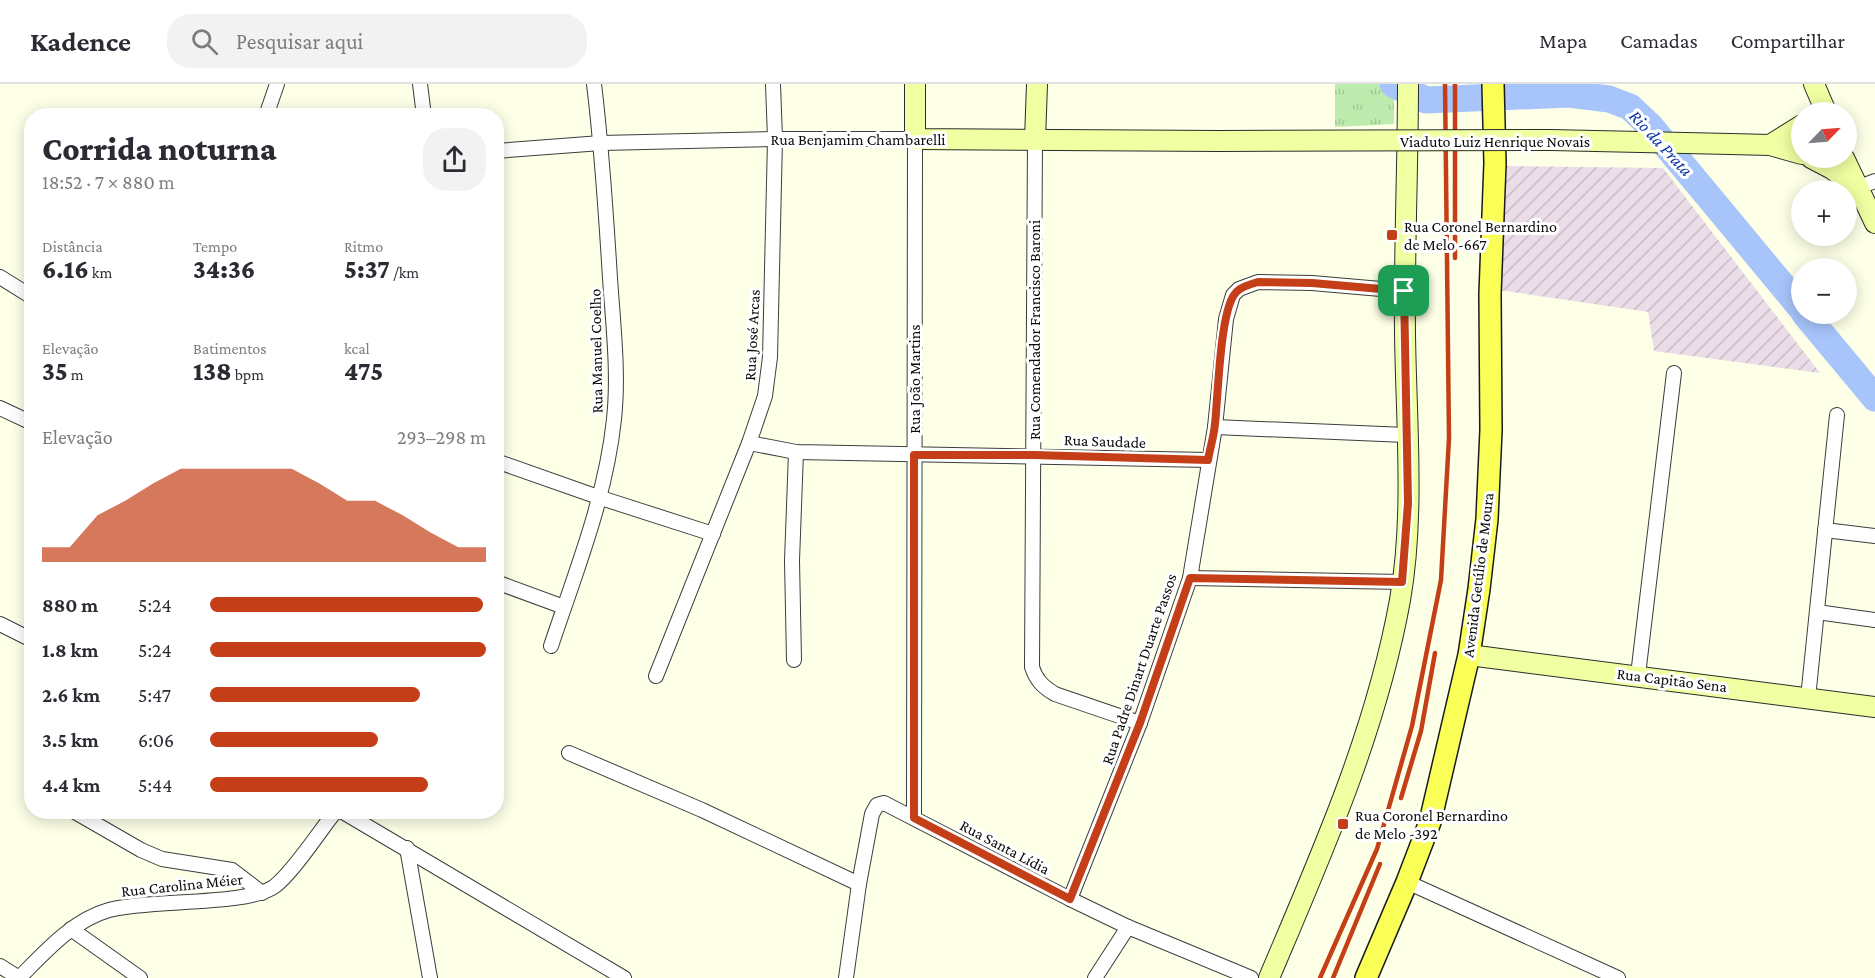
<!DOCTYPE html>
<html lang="pt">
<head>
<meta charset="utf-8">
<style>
	body { margin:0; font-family:"Crimson Pro",serif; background:#f2f2f3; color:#2b2b33; height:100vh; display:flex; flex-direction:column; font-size:22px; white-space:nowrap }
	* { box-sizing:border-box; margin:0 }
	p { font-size:20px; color:#7c7c81 }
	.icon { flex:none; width:33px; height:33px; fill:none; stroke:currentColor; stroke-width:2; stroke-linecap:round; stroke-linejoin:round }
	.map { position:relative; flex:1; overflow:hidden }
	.side { position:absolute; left:24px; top:24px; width:480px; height:711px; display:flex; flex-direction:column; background:#fff; border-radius:24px; box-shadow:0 3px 15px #0003 }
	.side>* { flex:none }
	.needle { width:39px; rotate:65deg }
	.fabs { position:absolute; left:1791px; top:18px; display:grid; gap:12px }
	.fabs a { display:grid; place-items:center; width:66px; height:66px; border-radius:50%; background:#fff; box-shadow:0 3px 15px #0003; font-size:30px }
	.pin { position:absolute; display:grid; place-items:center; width:51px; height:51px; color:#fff; margin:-26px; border-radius:12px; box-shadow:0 3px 9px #0006 }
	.round { display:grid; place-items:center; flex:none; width:63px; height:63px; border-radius:24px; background:#f2f2f3 }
	.head { display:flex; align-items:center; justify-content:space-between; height:102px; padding:0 18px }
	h1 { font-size:33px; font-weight:800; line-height:45px }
	.stats { display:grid; grid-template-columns:repeat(3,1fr); gap:9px; height:102px; padding:6px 18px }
	.stats div { display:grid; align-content:center }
	.stats b { font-size:26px; font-weight:800 }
	.stats small { font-size:16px; font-weight:400 }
	.stats p { font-size:16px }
	.chart { height:168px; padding:12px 18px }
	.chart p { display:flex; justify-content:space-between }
	.chart svg { width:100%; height:108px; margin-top:6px; fill:#c43f18; opacity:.7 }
	ul { padding:0 18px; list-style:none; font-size:20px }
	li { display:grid; grid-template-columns:96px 72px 1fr; align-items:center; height:45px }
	li i { height:15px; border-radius:8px; background:#c43f18 }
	header { display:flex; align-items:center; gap:36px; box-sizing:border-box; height:84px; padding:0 30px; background:#fff; border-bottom:2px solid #e1e1e2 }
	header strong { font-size:28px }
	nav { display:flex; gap:33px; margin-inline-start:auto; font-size:21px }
	.search { width:420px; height:54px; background:#f2f2f3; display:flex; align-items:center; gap:15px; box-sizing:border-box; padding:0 21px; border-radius:24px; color:#7c7c81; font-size:22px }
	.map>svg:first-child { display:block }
	.industrial { fill:url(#industrial-furrows) }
	.grass { fill:url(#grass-tufts) }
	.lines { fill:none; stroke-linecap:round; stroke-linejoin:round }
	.river { stroke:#a7c5fb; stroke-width:27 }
	.street-casing { stroke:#3d3d3d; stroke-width:16 }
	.secondary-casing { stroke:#2c2c2c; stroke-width:22 }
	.primary-casing { stroke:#1b1b1b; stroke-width:24 }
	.street { stroke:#fff; stroke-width:14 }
	.secondary { stroke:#f0ffa2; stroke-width:20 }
	.primary { stroke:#faff57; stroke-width:21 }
	.rail { stroke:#c43f18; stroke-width:4.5 }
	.secondary-bridge-casing { stroke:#2c2c2c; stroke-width:22; stroke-linecap:butt }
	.secondary-bridge { stroke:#f0ffa2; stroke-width:20 }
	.route-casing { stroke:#fff; stroke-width:12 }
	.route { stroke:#c43f18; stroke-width:8 }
	.poi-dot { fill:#c43f18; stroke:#fff; stroke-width:2 }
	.labels { text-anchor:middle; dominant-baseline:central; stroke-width:6; stroke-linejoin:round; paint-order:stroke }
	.street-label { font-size:16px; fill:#0a0a0a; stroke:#fff }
	.poi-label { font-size:16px; fill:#0a0a0a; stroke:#fff; text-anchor:start }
	.water-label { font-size:18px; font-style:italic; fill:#0b37a4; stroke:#fff }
</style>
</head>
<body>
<header>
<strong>Kadence</strong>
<div class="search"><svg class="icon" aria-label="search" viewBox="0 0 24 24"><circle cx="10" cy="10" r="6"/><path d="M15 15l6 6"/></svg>Pesquisar aqui</div>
<nav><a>Mapa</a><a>Camadas</a><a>Compartilhar</a></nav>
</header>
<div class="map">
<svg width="1875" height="894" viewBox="0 0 1875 894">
	<defs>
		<pattern id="industrial-furrows" width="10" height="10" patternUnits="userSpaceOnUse" patternTransform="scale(1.5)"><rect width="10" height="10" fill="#ebdde8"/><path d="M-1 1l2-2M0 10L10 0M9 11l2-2" fill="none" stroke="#c8bcc6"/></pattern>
		<pattern id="grass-tufts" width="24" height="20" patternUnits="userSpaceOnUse" patternTransform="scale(1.5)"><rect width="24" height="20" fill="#bdecae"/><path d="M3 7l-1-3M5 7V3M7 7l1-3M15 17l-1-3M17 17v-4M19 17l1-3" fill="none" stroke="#a1c994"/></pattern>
	</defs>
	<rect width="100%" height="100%" fill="#fdffe7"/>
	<polygon class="industrial" points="1497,82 1663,84 1820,289 1654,267 1648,228 1498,206"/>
	<polygon class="grass" points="1335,0 1394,0 1394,40 1335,43"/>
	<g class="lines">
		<g class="river">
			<polyline points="1393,0 1426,16 1569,10 1609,15 1630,23 1650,42 1802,225"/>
			<polyline points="1805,230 1875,314"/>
		</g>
		<g class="street-casing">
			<g id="street">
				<polyline points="420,0 424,32"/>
				<polyline points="266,32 277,0"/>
				<path d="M1035 56 1032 583C1036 596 1043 603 1055 610L1140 639"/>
				<polyline points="496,67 601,59 775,55 915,55 914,734"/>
				<polyline points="1857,104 1875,97"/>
				<polyline points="0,193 32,213"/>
				<polyline points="0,324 32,339"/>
				<polyline points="1215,343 1406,351"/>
				<polyline points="749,359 796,368 1208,376"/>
				<polyline points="496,377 601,414 713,450"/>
				<polyline points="1825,446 1875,452"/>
				<polyline points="1190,494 1402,498"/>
				<polyline points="496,498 564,523"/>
				<polyline points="1817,528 1875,536"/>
				<polyline points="0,540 32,556"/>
				<path d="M551 562C576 487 606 413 614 335 619 289 613 240 610 194 606 129 602 65 594 0"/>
				<polyline points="794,576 792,477 796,368"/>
				<polyline points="1638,591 1674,289"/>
				<polyline points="656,592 749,359 765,312 770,273 775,55 773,0"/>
				<polyline points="1808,614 1837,331"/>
				<polyline points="569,669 702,726 859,800"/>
				<polyline points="75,728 141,766 162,775 232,786 262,809"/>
				<polyline points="343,728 624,894"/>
				<polyline points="407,764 430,894"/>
				<polyline points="1407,798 1618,894"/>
				<polyline points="1070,815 1140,639 1190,494 1215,343 1226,235 1233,211 1239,205 1258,198 1312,199 1404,207"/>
				<polyline points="71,845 140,894"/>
				<path d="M0 882 19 894C45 868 73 836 109 826 149 815 249 822 275 802 294 787 319 748 335 728"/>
				<polyline points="846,894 859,800 872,730 877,721 884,719 1070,815 1128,843 1251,894"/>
				<polyline points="1095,894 1128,843"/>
			</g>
		</g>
		<g class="secondary-casing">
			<g id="secondary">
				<polyline points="915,0 915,55 1220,57"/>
				<polyline points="1814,0 1826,28"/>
				<polyline points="1035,56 1037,0"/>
				<polyline points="1730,60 1770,61 1802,70"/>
				<polyline points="1770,61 1802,41"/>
				<polyline points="1811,74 1832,85 1856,103"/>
				<polyline points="1844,74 1875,139"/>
				<polyline points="1469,571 1875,623"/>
				<path d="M1269 894C1321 771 1376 649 1400 516 1415 431 1406 335 1405 249 1404 166 1408 83 1408 0"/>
			</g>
		</g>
		<g class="primary-casing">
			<polyline id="primary" points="1366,894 1407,798 1430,738 1469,571 1479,505 1487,435 1491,346 1490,210 1495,79 1493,0"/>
		</g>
		<use href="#street" class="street"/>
		<use href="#secondary" class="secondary"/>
		<use href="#primary" class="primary"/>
		<g class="rail">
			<polyline points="1455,0 1455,174"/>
			<polyline points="1401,714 1421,647 1435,569"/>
			<polyline points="1320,894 1377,765 1412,642 1441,496 1449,354 1445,0"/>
			<polyline points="1333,894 1380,780"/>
		</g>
		<g class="secondary-bridge-casing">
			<polyline id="secondary-bridge" points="1220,57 1551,56 1730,60"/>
		</g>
		<use href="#secondary-bridge" class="secondary-bridge"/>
	</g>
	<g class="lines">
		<g class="route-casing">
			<path id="route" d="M1258 198 1312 199 1404 207 1408 419 1402 498 1190 494 1140 639 1070 815 914 734V371H1034L1208 376C1210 364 1214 352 1215 340 1218 313 1220 231 1234 211 1239 203 1249 201 1258 198Z"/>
		</g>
		<use href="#route" class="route"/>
	</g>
	<g class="poi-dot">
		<rect x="1386" y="145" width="12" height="12" rx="3"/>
		<rect x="1337" y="734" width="12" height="12" rx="3"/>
	</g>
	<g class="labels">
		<g class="street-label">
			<text x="858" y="55">Rua Benjamim Chambarelli</text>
			<text x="1495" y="57">Viaduto Luiz Henrique Novais</text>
			<text transform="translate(1034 246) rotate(-90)">Rua Comendador Francisco Baroni</text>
			<text transform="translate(752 251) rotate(-87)">Rua José Arcas</text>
			<text transform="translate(596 267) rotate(-91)">Rua Manuel Coelho</text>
			<text transform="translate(914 295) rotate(-90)">Rua João Martins</text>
			<text transform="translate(1105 357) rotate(2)">Rua Saudade</text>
			<text transform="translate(1478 491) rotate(-83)">Avenida Getúlio de Moura</text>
			<text transform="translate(1139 585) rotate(-71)">Rua Padre Dinart Duarte Passos</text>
			<text transform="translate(1672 596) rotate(7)">Rua Capitão Sena</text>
			<text transform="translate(1005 763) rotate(28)">Rua Santa Lídia</text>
			<text transform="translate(182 801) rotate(-6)">Rua Carolina Méier</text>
		</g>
		<g class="poi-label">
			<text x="1404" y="142">Rua Coronel Bernardino<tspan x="1404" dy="18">de Melo -667</tspan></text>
			<text x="1355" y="731">Rua Coronel Bernardino<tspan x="1355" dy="18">de Melo -392</tspan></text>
		</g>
		<g class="water-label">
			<text transform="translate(1661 59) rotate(47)">Rio da Prata</text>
		</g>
	</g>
</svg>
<div class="fabs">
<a><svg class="needle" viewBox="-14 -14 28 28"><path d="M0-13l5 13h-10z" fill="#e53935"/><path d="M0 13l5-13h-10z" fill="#7c7c81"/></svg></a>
<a>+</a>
<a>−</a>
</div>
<div class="pin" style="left:1404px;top:207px;background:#1e9e55"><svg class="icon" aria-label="arrive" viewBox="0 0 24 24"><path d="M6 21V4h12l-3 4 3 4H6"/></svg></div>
<section class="side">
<div class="head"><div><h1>Corrida noturna</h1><p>18:52 · 7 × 880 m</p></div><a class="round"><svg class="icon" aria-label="share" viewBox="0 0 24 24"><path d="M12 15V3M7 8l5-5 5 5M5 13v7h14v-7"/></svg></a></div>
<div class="stats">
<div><p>Distância</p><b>6.16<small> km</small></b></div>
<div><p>Tempo</p><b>34:36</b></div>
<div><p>Ritmo</p><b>5:37<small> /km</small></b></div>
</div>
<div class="stats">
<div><p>Elevação</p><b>35<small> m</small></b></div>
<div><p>Batimentos</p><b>138<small> bpm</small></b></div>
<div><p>kcal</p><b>475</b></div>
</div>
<div class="chart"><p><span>Elevação</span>293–298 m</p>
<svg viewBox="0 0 160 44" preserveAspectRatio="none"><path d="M0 44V38L10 38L20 25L30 19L40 12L50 6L60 6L70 6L80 6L90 6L100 12L110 19L120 19L130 25L140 32L150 38L160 38V44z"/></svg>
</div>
<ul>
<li><b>880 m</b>5:24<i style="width:99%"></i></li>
<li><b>1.8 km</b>5:24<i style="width:100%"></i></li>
<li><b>2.6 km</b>5:47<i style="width:76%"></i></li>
<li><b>3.5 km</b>6:06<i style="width:61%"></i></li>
<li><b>4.4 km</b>5:44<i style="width:79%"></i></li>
</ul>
</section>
</div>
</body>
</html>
